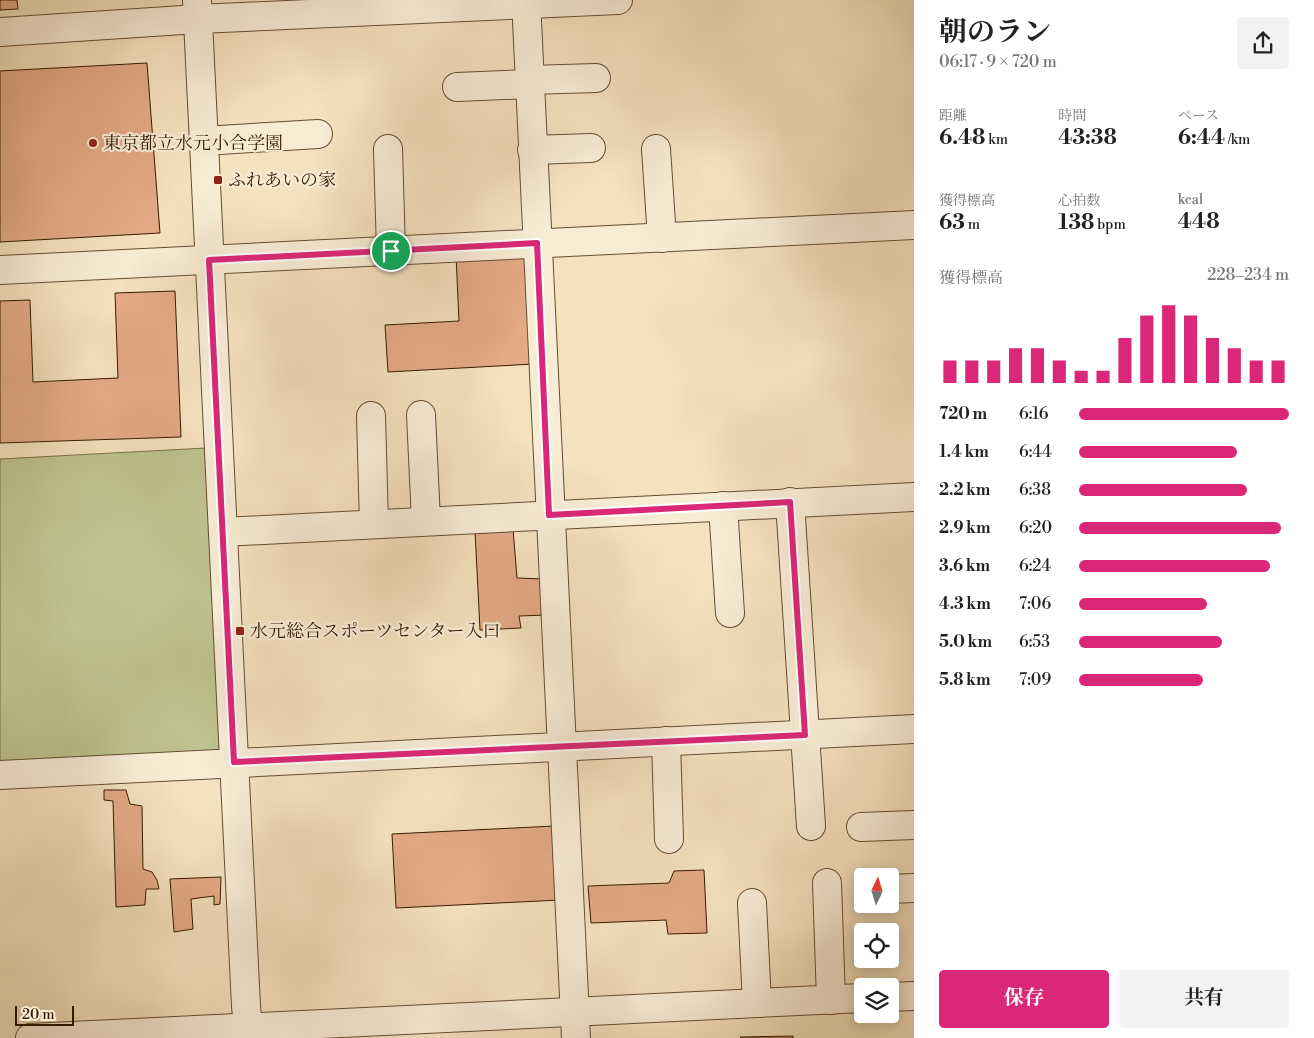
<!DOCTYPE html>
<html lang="ja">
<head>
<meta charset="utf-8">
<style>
	body { margin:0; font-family:"Libre Bodoni","Noto Serif JP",serif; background:#f2f2f2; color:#222; height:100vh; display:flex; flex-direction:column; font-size:19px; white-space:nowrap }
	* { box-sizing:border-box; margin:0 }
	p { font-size:16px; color:#767676 }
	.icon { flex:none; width:28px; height:28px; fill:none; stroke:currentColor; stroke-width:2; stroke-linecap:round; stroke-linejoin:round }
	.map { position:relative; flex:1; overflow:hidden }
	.side { display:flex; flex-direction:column; background:#fff; width:400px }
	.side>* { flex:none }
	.needle { width:32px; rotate:4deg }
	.buttons { position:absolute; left:854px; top:868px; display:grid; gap:10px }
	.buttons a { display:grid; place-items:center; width:45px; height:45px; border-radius:5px; background:#fff; box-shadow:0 2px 12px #0003; font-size:25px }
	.scale { position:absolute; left:15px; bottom:12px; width:59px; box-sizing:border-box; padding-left:5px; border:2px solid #361c01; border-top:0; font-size:14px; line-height:18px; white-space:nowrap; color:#361c01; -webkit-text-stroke:4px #f8ecd5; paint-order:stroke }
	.pin { position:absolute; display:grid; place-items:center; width:42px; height:42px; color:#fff; margin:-21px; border:2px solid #fff; border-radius:50%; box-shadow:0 1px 5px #0007 }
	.round { display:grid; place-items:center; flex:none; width:52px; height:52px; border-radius:5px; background:#f2f2f2 }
	.headline { display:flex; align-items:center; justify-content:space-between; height:85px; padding:0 25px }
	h1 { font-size:28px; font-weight:700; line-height:38px }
	.metrics { display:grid; grid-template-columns:repeat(3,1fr); gap:8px; height:85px; padding:5px 25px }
	.metrics div { display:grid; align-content:center }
	.metrics b { font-size:21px; font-weight:700 }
	.metrics small { font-size:14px; font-weight:400 }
	.metrics p { font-size:14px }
	.chart { height:140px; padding:10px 25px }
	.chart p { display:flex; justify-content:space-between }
	.chart svg { width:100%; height:90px; margin-top:5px; stroke:#db2777; stroke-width:6 }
	.primary-button { display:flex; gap:10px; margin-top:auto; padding:10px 25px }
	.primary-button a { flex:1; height:58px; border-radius:5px; background:#db2777; color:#fff; font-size:20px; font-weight:700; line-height:58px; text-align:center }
	.primary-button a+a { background:#f2f2f2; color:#222 }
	ul { padding:0 25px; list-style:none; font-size:16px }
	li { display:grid; grid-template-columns:80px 60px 1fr; align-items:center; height:38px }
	li i { height:12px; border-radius:6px; background:#db2777 }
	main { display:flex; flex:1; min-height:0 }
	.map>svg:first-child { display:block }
	.green { fill:#bec290; stroke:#7a6f48 }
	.building { fill:#e4a987; stroke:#361c01 }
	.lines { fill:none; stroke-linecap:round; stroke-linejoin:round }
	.minor-casing { stroke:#664d30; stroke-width:30 }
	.minor { stroke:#f8ecd5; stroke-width:28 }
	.route-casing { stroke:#fff; stroke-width:10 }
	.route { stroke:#db2777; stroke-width:6 }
	.poi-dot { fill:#8f2418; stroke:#f8ecd5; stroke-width:2 }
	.labels { text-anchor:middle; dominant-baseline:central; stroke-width:4.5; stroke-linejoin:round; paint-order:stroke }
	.poi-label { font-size:18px; fill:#361c01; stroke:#f8ecd5; text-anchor:start }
</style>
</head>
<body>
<main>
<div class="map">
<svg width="914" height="1038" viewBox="0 0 914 1038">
	<rect width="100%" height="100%" fill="#f4e1be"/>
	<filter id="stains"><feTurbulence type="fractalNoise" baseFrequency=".004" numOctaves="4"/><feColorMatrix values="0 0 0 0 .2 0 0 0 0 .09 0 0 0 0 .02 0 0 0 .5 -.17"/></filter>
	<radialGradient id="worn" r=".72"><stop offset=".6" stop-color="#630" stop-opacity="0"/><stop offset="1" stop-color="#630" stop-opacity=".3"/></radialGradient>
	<polygon class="green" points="206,448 223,747 218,754 0,764 0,459"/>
	<g class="building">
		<polygon points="0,0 17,0 18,9 0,10"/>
		<polygon points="147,63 160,233 0,242 0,71"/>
		<polygon points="528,252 534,364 388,372 385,325 459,321 456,256"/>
		<polygon points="175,291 181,437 0,443 0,301 30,300 33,382 118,378 115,293"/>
		<polygon points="513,529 517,578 543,579 546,615 519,616 521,628 480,630 475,531"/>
		<polygon points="104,790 126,790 130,804 142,806 143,869 152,872 157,880 159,889 146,889 145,905 116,907 113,801 104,800"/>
		<polygon points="555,826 560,900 396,908 392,834"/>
		<polygon points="704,870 707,933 668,934 666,920 591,923 588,886 669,883 674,871"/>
		<polygon points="221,877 220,904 214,905 214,896 191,899 193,929 174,932 170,879"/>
		<polygon points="793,1036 793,1038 741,1038 740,1037"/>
	</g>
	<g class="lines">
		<g class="minor-casing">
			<g id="minor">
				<polyline points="197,0 246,1006 249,1038"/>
				<polyline points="526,0 576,1038"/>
				<polyline points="0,32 198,19 618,0"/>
				<polyline points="529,80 596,78"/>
				<polyline points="457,87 529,84"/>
				<polyline points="203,141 318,134"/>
				<polyline points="388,149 391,251"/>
				<polyline points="656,149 662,238"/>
				<polyline points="532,150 591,148"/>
				<polyline points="0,270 914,225"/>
				<polyline points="421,415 426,521"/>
				<polyline points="371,416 374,524"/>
				<polyline points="790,502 811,826"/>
				<polyline points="723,506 730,613"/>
				<polyline points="223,532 914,497"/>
				<polyline points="666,741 669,839"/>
				<polyline points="0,775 914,729"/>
				<polyline points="861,827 914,825"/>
				<polyline points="827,883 831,1000"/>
				<polyline points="890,889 914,888"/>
				<polyline points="752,903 757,1003"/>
				<polyline points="890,997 914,996"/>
				<polyline points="30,1038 862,998"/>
			</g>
		</g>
		<use href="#minor" class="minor"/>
	</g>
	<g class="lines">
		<g class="route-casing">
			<polygon id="route" points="537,243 549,515 790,502 805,735 234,762 209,260"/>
		</g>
		<use href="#route" class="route"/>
	</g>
	<g class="poi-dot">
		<circle cx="93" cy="143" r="5"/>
		<rect x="213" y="175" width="10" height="10" rx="2.5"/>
		<rect x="235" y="626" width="10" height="10" rx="2.5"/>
	</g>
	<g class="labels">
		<g class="poi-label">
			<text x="103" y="143">東京都立水元小合学園</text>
			<text x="228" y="180">ふれあいの家</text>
			<text x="250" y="631">水元総合スポーツセンター入口</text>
		</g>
	</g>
	<rect width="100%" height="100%" filter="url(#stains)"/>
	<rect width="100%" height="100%" fill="url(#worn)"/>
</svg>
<div class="buttons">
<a><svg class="needle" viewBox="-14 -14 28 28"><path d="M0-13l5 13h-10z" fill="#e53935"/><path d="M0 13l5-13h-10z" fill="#767676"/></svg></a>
<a><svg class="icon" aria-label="locate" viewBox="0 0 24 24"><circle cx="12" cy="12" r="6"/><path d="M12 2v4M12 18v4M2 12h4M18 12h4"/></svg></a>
<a><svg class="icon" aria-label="layers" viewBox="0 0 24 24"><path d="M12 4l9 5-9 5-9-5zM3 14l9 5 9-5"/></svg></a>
</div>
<div class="scale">20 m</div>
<div class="pin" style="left:391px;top:251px;background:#1e9e55"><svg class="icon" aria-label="arrive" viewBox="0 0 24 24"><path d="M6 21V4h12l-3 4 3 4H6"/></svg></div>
</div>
<section class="side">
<div class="headline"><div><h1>朝のラン</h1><p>06:17 · 9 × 720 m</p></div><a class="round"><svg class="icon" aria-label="share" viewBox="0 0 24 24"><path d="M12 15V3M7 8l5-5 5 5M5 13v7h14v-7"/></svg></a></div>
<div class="metrics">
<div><p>距離</p><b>6.48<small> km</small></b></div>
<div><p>時間</p><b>43:38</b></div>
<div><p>ペース</p><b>6:44<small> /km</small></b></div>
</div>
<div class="metrics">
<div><p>獲得標高</p><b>63<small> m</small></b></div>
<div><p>心拍数</p><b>138<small> bpm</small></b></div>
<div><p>kcal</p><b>448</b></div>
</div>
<div class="chart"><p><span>獲得標高</span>228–234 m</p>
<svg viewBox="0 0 160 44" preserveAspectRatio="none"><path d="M5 44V33M15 44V33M25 44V33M35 44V27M45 44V27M55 44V33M65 44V38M75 44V38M85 44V22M95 44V11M105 44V6M115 44V11M125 44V22M135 44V27M145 44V33M155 44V33"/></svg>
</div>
<ul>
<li><b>720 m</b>6:16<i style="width:100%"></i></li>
<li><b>1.4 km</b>6:44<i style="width:75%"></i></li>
<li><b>2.2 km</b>6:38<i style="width:80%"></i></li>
<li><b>2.9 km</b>6:20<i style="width:96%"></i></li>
<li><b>3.6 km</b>6:24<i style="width:91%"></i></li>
<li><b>4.3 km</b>7:06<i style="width:61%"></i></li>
<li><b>5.0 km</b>6:53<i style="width:68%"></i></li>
<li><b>5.8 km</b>7:09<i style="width:59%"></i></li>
</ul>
<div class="primary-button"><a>保存</a><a>共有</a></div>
</section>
</main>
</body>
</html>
